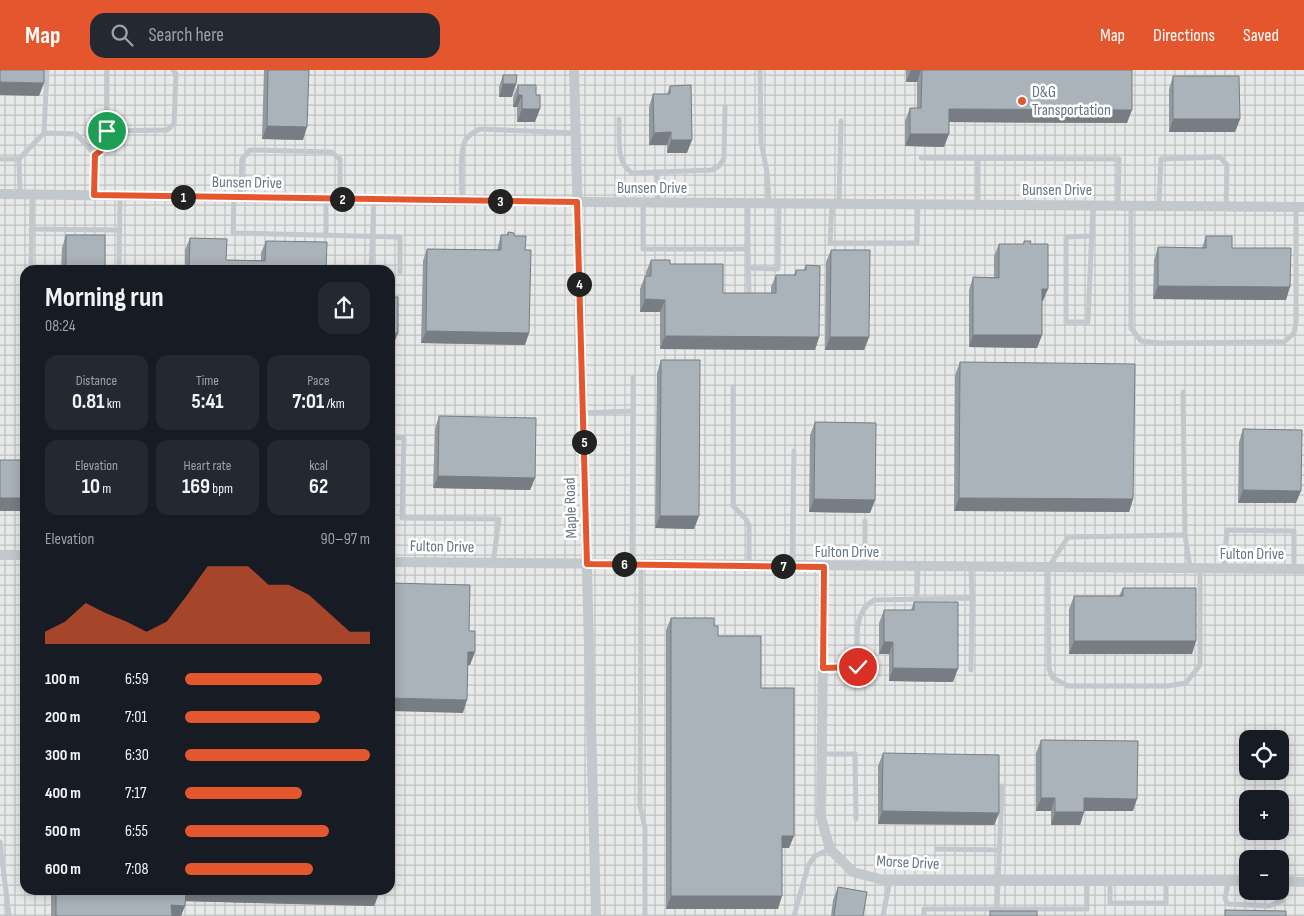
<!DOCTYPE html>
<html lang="en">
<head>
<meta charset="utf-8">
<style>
	body { margin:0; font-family:"Sofia Sans Condensed",sans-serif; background:#242831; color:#f1f3f6; height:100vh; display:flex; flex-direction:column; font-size:19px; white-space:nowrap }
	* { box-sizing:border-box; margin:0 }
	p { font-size:16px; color:#9ea1a6 }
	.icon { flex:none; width:28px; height:28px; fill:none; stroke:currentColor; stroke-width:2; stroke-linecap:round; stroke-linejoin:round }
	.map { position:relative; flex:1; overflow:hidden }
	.panel { position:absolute; left:20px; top:195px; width:375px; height:630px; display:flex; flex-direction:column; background:#171b24; border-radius:15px; box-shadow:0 2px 12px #0003 }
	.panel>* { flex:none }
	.buttons { position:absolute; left:1239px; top:660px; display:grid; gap:10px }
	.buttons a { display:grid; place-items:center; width:50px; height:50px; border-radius:10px; background:#171b24; box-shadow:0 2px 12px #0003; font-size:25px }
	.pin { position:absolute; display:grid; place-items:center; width:42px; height:42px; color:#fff; margin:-21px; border:2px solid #fff; border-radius:50%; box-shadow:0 1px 5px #0007 }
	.km { position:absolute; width:25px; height:25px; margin:-12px; border-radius:50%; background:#222; color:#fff; font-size:14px; line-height:25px; text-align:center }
	.round { display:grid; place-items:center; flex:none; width:52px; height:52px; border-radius:15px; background:#242831 }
	.overview { display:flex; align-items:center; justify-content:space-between; height:85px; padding:0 25px }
	h1 { font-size:28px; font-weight:700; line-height:38px }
	.figures { display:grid; grid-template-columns:repeat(3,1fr); gap:8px; height:85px; padding:5px 25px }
	.figures div { display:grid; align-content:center; border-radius:12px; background:#242831; text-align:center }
	.figures b { font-size:21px; font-weight:700 }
	.figures small { font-size:14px; font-weight:400 }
	.figures p { font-size:14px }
	.chart { height:140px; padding:10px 25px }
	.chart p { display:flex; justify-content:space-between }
	.chart svg { width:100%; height:90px; margin-top:5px; fill:#e4572e; opacity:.7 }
	ul { padding:0 25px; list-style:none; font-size:16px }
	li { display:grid; grid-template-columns:80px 60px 1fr; align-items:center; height:38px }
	li i { height:12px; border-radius:6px; background:#e4572e }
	header { display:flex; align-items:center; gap:30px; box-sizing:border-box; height:70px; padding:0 25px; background:#e4572e; color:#fff }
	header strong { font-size:24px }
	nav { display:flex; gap:28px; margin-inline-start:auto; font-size:18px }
	.search { width:350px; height:45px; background:#242831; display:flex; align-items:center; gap:12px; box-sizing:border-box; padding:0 18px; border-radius:15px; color:#9ea1a6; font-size:19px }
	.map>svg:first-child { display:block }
	.industrial { fill:url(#industrial-grid); fill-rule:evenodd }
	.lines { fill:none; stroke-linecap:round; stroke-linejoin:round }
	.lane { stroke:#c3c8cc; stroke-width:5 }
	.street { stroke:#c3c8cc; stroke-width:10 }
	.wall { fill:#929a9f }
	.shaded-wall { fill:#777d82 }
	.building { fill:#aab3b9; stroke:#777d82 }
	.route-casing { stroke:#fff; stroke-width:10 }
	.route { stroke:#e4572e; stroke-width:6 }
	.poi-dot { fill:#e4572e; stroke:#fff; stroke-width:2 }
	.labels { text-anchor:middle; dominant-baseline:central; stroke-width:5; stroke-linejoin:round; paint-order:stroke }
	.poi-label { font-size:16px; fill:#657683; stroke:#fff; text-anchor:start }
	.street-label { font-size:16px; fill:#657683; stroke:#fff }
</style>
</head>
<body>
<header>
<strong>Map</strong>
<div class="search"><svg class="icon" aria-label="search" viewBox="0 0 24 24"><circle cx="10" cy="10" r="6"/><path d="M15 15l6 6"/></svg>Search here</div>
<nav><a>Map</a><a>Directions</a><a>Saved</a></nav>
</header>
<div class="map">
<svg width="1304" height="846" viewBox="0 0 1304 846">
	<defs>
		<pattern id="industrial-grid" width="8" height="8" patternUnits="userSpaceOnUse" patternTransform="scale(1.25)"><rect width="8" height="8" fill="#e8e9e9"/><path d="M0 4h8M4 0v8" fill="none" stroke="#c0c1c2"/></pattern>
	</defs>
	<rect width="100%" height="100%" fill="#fafaf8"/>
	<path class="industrial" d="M0 0H1304V846H0ZM25 200H390V820H25ZM1248 669H1280V701H1248ZM1248 729H1280V761H1248ZM1248 789H1280V821H1248Z"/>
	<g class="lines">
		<g class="lane">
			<polyline points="760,0 761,72 767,102 769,133"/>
			<path d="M619 49C620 67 615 92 632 103L712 100 719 96 724 88 725 37"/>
			<polyline points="107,61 167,60 174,54 176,4 173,0"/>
			<polyline points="44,63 47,0"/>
			<polyline points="95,85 104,80 107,73 107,0"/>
			<polyline points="921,88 1119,89 1118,135"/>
			<polyline points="978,88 978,134"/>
			<polyline points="0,89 19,89 20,124"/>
			<polyline points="19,89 44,63 76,64 95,85 94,125"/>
			<polyline points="657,102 658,133"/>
			<polyline points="234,127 233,163 400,167 400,202"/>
			<polyline points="240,127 242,89 250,80 331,82 340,89 340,129"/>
			<polyline points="326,129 326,166"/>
			<path d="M462 130C462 114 459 85 465 71 468 65 474 62 480 59L576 63"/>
			<polyline points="643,133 643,179 748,179 749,224"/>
			<polyline points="832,134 830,173 917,173 918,134"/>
			<polyline points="839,134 841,51"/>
			<polyline points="1159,135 1161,89 1220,87 1227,95 1226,136"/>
			<polyline points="1131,136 1131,258 1141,271 1160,273 1284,272 1294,263 1296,253 1296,137"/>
			<polyline points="31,159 119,160"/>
			<polyline points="1091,166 1066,167 1066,252 1088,252 1093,135"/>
			<polyline points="748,180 748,133"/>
			<polyline points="31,198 32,125"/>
			<polyline points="748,198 778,199 779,133"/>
			<polyline points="119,200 120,126"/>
			<polyline points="371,200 374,129"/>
			<polyline points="733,317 733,436 745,448 749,455 749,495"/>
			<polyline points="1183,322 1185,465"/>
			<polyline points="633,341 633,308"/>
			<polyline points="583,343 633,341 632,493"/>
			<polyline points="390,367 404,368 402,448 499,449 493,493"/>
			<polyline points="641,494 640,736 645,758 645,846"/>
			<polyline points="792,496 794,381"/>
			<polyline points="865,496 865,451"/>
			<polyline points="971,497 972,528"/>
			<polyline points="1190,498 1185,465 1068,467 1048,498 1049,599 1053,608 1068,616 1168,616 1186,613 1200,595 1200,499"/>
			<polyline points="1224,499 1227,460 1294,461 1294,499"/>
			<polyline points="917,529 918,497"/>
			<path d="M858 597C858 574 851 543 874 530L972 528 971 600"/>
			<polyline points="823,598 877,597"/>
			<polyline points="822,684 855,684 856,749"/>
			<polyline points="0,772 9,846"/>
			<polyline points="937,779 999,780"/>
			<polyline points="1110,811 1110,833 1166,833 1166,811"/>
			<polyline points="1229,811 1225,828 1227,834 1269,836 1282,831 1288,812"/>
			<polyline points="997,838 1002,716"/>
			<polyline points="794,846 808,796 815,786 830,779"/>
			<polyline points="883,846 890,810"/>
			<polyline points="924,846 924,839 1087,839 1087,811"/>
		</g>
		<g class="street">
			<polyline points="574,0 596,846"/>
			<polyline points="0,124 577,132 1304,137"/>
			<polyline points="0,485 25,485"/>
			<polyline points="390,492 1304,499"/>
			<polyline points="824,497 821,747 830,779 853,802 883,810 1248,811"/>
			<polyline points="1280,811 1304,812"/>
		</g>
	</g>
	<g class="wall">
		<polygon points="264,0 309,0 303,70 262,69"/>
		<polygon points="906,0 1132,0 1127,53 949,52 944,77 905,76 905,51 910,38 917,38 917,12 906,12"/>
		<polygon points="503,5 512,27 499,27 499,17"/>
		<polygon points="1173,6 1240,49 1235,62 1169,62 1169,19"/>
		<polygon points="518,15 536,25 535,52 517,52 517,37 513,37 513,28"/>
		<polygon points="670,16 687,83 667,83 667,75 649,75 649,37 653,24 667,24"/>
		<polygon points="508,162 525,275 421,273 423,191 427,179 497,180 501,165 507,165"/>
		<polygon points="66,165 105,200 61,200 62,178"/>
		<polygon points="1206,166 1232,178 1286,230 1153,229 1154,190 1158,177 1202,178"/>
		<polygon points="190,168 226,190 261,190 261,183 266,171 326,200 185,200 185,180"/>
		<polygon points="1024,171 1030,174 1043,231 1042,231 1042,265 1037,278 969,277 969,220 973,207 994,207 994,186 999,174 1023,174"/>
		<polygon points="831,180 869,267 864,280 825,280 826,192"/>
		<polygon points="651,190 670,194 723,223 771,223 771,217 776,205 794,205 796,200 804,200 806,195 819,267 815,280 660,279 660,242 640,242 640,219 645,206 646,206 646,202"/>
		<polygon points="661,290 694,459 655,458 657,303"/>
		<polygon points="960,292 1133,429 1129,442 954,441 955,305"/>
		<polygon points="439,346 535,408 530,420 433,418 435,359"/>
		<polygon points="815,352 875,430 870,443 809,442 810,365"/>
		<polygon points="1243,359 1296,433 1238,433 1239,372"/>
		<polygon points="1123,518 1192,584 1069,584 1069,539 1074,526 1119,526"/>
		<polygon points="914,532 953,612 889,611 889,584 879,584 879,553 884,540 911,540"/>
		<polygon points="671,548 714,556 718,566 761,618 789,778 782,778 778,839 666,839 666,560"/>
		<polygon points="1041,670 1133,741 1084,741 1080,755 1051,755 1051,741 1036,741 1036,683"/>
		<polygon points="883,683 999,743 994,755 878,754 878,696"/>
		<polygon points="838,817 863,846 831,846 833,830"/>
		<polygon points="51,820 379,820 379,823 374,836 185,831 181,846 51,846"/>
	</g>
	<g class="shaded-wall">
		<polygon points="911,0 921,0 917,12 906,12"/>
		<polygon points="0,12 44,13 39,26 0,25"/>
		<polygon points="503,14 516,14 512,27 499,27"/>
		<polygon points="518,25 522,25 517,37 513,37"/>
		<polygon points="522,39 540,39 535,52 517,52"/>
		<polygon points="949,39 1132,40 1127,53 945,52"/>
		<polygon points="1173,49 1240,49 1235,62 1169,62"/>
		<polygon points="267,56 307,57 303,70 262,69"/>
		<polygon points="671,62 667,75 649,75 654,63"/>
		<polygon points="910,64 949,64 944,77 905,76"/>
		<polygon points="671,70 692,70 687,83 667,83"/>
		<polygon points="1158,216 1290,217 1286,230 1153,229"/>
		<polygon points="1042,219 1048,219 1043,231 1038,231"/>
		<polygon points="645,229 665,230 660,242 640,242"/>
		<polygon points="426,261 529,263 525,275 421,273"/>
		<polygon points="390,263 398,263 393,276 390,276"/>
		<polygon points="973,265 1042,265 1037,278 969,277"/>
		<polygon points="665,266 819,267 815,280 660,279"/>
		<polygon points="830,267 869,267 864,280 825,280"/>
		<polygon points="438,406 535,408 530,420 433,418"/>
		<polygon points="1243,420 1301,421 1296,433 1238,433"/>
		<rect x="0" y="428" width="25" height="13"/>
		<polygon points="959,428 1133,429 1129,442 954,441"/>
		<polygon points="814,429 875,430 870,443 809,442"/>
		<polygon points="660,446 699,446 694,459 655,458"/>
		<polygon points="1074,571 1196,571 1192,584 1069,584"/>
		<polygon points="884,572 893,572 889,584 879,584"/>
		<polygon points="468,582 475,582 470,595 464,595"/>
		<polygon points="893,598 958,599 953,612 889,611"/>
		<polygon points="390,628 467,630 463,643 390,641"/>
		<polygon points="1041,728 1055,728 1051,741 1036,741"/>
		<polygon points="1084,728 1137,729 1133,741 1080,741"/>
		<polygon points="882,741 999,743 994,755 878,754"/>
		<polygon points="1055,742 1084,742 1080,755 1051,755"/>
		<polygon points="782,766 794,766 789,778 778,778"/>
		<polygon points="185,820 260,820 379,823 374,836 181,831"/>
		<polygon points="671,826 782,826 778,839 666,839"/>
		<polygon points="171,835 185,836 181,846 167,846"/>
	</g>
	<g class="building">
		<polygon points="0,0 44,0 44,13 0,12"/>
		<polygon points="268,0 309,0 307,57 267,56"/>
		<polygon points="922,0 1132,0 1132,40 949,39 949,64 910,64 910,38 921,38"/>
		<polygon points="503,5 517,5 516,14 503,14"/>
		<polygon points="1173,6 1239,6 1240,49 1173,49"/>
		<polygon points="518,15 536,15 536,25 540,25 540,39 522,39 522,25 518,25"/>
		<polygon points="691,15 692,70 671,70 671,62 654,63 653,24 670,24 670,16"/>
		<polygon points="508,162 514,163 514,166 526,166 525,180 531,180 529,263 426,261 427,179 501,180 501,165 508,165"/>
		<rect x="66" y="165" width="39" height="35"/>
		<polygon points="1206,166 1232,166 1232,178 1291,178 1290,217 1158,216 1158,177 1206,178"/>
		<polygon points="190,168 227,169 226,190 265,191 266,171 327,172 326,200 189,200"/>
		<polygon points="1024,171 1031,171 1030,174 1048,174 1048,219 1042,219 1042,265 973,265 973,207 999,208 999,174 1024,174"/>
		<polygon points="831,180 870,180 869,267 830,267"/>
		<polygon points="651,190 670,190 670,194 723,194 723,223 776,223 776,205 796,205 796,200 806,200 806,195 820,196 819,267 665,266 665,230 645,229 645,206 651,206"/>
		<rect x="390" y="227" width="8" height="36"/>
		<polygon points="661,290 700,290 699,446 660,446"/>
		<polygon points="960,292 1135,294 1133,429 959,428"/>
		<polygon points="439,346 536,348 535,408 438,406"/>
		<polygon points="815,352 876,353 875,430 814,429"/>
		<polygon points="1243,359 1302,360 1301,421 1243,420"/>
		<rect x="0" y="390" width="25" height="38"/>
		<polygon points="390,513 470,515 469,561 475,561 475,582 468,582 467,630 390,628"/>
		<polygon points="1123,518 1196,518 1196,571 1074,571 1074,526 1123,526"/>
		<polygon points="914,532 958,532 958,599 893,598 893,572 884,572 884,540 914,540"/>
		<polygon points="671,548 714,548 714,556 718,556 718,566 761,566 761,618 794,618 794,766 782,766 782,826 671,826"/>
		<polygon points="1041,670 1138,671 1137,729 1084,728 1084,742 1055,742 1055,728 1041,728"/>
		<polygon points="883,683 999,685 999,743 882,741"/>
		<polygon points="838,817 867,822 863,846 834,846"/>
		<polygon points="56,820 186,820 185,836 171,835 172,846 56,846"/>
		<polygon points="260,820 379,820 379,823"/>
		<polygon points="1225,840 1286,841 1286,846 1225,846"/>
		<rect x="990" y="841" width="47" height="5"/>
	</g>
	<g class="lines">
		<g class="route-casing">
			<path id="route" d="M107 61C107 73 106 78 95 85L94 125 577 132 587 494 824 497 823 598 858 597"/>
		</g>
		<use href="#route" class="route"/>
	</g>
	<circle class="poi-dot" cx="1022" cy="31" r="5"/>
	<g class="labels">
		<g class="poi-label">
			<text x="1032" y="22">D&amp;G<tspan x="1032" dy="18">Transportation</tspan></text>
		</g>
		<g class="street-label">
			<text transform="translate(247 113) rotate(1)">Bunsen Drive</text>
			<text x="652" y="118">Bunsen Drive</text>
			<text x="1057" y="120">Bunsen Drive</text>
			<text transform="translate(571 438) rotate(-92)">Maple Road</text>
			<text transform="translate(442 477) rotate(1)">Fulton Drive</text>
			<text x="847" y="482">Fulton Drive</text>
			<text x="1252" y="484">Fulton Drive</text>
			<text transform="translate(908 793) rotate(3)">Morse Drive</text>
		</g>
	</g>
</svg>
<div class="buttons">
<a><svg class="icon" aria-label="locate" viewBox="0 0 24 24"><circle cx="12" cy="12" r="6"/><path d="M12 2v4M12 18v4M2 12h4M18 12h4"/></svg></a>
<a>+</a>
<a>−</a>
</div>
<div class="pin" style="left:107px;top:61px;background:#1e9e55"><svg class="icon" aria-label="arrive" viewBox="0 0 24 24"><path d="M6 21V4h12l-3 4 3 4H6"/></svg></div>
<div class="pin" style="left:858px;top:597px;background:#d93025"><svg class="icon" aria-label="check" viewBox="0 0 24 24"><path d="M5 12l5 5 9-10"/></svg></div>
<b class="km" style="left:183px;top:127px">1</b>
<b class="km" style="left:342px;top:129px">2</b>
<b class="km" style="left:500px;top:131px">3</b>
<b class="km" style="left:579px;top:214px">4</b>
<b class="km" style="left:584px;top:372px">5</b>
<b class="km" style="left:624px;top:494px">6</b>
<b class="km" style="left:783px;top:496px">7</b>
<section class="panel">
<div class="overview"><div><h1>Morning run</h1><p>08:24</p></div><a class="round"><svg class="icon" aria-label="share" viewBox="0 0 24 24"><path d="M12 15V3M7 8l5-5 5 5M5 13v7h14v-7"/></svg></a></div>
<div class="figures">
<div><p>Distance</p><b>0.81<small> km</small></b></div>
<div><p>Time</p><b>5:41</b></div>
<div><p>Pace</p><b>7:01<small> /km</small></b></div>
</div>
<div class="figures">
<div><p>Elevation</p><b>10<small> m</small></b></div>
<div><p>Heart rate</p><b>169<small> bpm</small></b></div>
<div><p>kcal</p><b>62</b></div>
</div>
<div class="chart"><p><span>Elevation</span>90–97 m</p>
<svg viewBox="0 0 160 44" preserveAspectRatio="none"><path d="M0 44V38L10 33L20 24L30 29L40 33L50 38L60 33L70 20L80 6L90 6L100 6L110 15L120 15L130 20L140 29L150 38L160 38V44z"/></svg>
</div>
<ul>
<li><b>100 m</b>6:59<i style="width:74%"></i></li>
<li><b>200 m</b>7:01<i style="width:73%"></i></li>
<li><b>300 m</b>6:30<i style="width:100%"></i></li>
<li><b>400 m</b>7:17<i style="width:63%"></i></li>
<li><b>500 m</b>6:55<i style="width:78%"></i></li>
<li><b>600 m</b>7:08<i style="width:69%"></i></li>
</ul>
</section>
</div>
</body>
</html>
